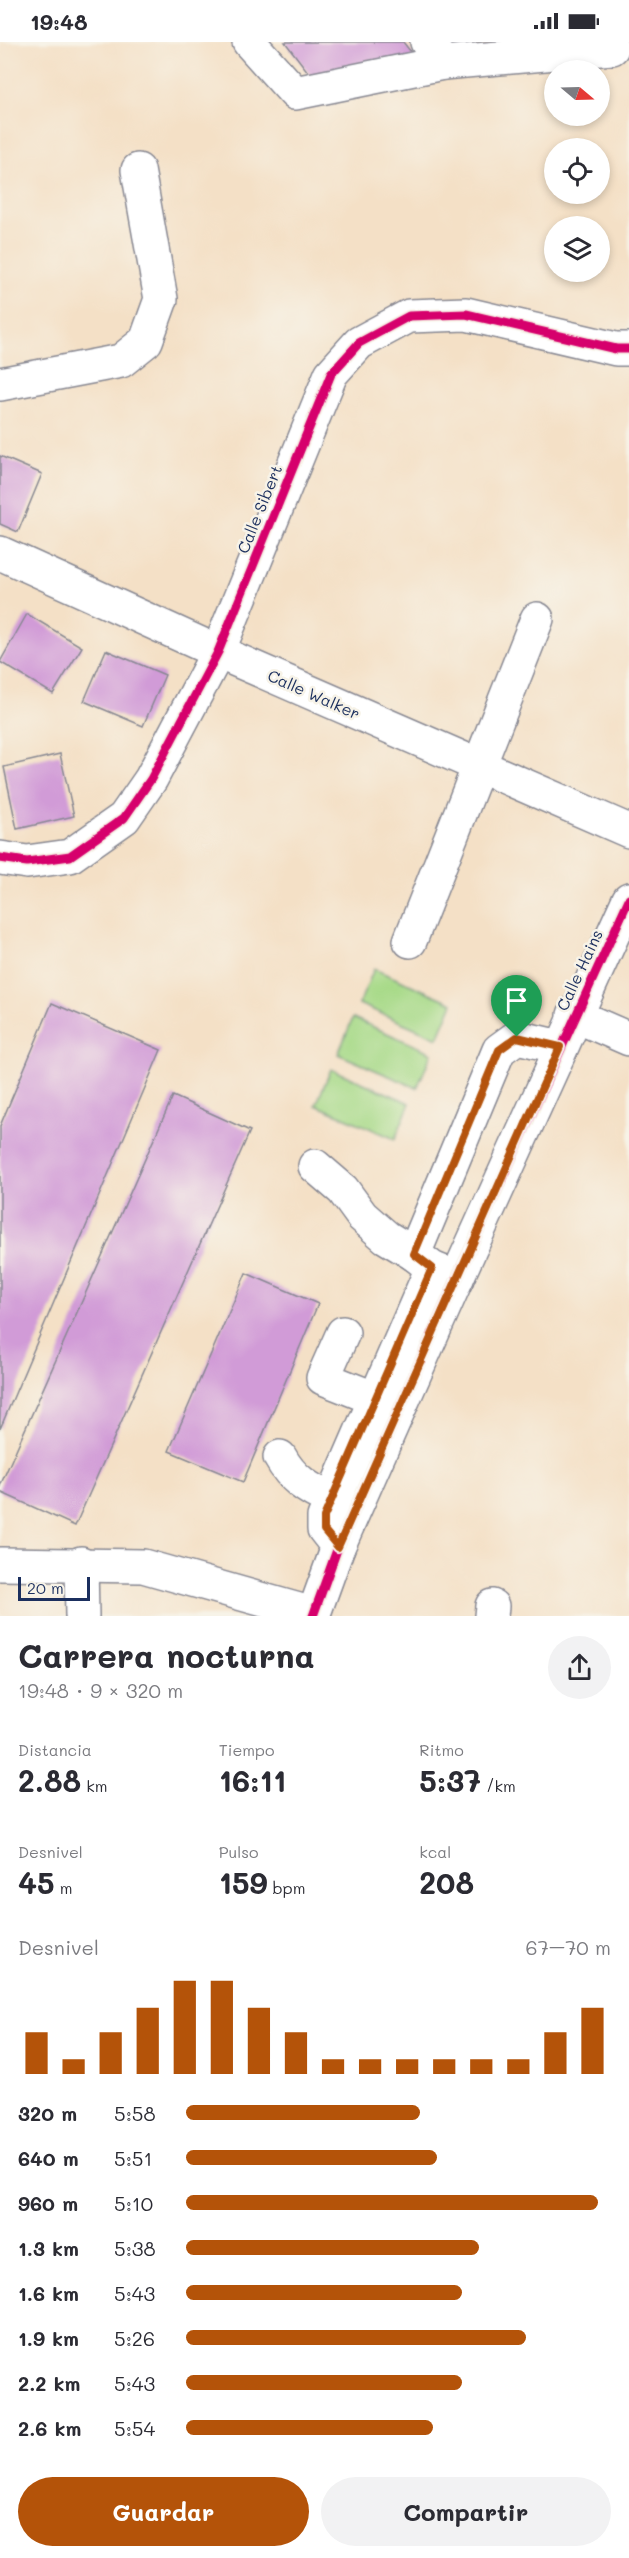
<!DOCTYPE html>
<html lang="es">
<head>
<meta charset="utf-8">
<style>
	body { margin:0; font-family:Mali,sans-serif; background:#f2f2f3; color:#2b2b33; height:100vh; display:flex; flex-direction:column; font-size:22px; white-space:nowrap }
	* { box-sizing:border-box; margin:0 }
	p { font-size:20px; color:#7c7c81 }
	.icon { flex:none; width:33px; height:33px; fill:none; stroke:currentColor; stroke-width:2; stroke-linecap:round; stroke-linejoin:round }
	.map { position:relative; height:1574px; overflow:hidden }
	.drawer { display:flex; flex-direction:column; background:#fff; flex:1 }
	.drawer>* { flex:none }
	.needle { width:39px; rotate:109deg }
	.fabs { position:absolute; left:544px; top:18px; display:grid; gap:12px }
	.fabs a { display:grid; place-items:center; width:66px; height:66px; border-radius:50%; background:#fff; box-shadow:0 3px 9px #0003; font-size:30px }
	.scale { position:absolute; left:18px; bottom:15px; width:72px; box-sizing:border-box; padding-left:6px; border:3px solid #1b2f5e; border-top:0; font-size:16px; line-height:21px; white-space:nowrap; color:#1b2f5e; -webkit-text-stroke:4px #f7f3e8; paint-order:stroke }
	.pin { position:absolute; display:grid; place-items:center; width:51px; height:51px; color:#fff; margin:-62px -26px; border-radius:50% 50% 50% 0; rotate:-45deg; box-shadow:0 0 6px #0007 }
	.pin .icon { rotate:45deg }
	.round { display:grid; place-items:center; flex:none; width:63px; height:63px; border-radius:32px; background:#f2f2f3 }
	.summary { display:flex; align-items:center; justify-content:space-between; height:102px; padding:0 18px }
	h1 { font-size:33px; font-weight:700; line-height:45px }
	.stats { display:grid; grid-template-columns:repeat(3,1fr); gap:9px; height:102px; padding:6px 18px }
	.stats div { display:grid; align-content:center }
	.stats b { font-size:30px; font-weight:700 }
	.stats small { font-size:16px; font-weight:400 }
	.stats p { font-size:16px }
	.chart { height:168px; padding:12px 18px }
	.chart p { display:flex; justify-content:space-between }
	.chart svg { width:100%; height:108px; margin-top:6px; stroke:#b45309; stroke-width:6 }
	.cta { display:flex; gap:12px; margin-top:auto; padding:12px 18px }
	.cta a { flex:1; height:69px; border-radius:36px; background:#b45309; color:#fff; font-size:24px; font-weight:700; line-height:69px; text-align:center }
	.cta a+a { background:#f2f2f3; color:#2b2b33 }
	ul { padding:0 18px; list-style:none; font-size:20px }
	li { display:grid; grid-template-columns:96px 72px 1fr; align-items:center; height:45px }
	li i { height:15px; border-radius:8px; background:#b45309 }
	.status { display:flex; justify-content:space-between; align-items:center; height:42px; padding:0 30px; background:#fff; direction:ltr }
	.status svg { height:16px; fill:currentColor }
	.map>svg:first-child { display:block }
	.garden { fill:#a8da89; stroke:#628474; stroke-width:1.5 }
	.building { fill:#d19bd7 }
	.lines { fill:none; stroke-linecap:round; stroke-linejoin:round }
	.minor-casing { stroke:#888892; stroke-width:36 }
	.minor { stroke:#fff; stroke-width:33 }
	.cycleway-casing { stroke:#f7f3e8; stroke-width:13 }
	.cycleway { stroke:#d6006c; stroke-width:9 }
	.route-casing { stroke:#fff; stroke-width:12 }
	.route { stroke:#b45309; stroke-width:8 }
	.labels { text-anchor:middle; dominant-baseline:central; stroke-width:5; stroke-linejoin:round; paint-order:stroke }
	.street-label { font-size:16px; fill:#1b2f5e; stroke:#f7f3e8 }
</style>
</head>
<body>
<div class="status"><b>19:48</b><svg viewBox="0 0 49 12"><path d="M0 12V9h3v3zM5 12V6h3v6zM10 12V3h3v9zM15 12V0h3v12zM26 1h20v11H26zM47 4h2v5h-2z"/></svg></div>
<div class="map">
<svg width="629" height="1574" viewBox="0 0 629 1574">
	<rect width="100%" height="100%" fill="#f7f3e8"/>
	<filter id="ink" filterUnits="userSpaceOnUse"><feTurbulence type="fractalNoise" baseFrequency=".0167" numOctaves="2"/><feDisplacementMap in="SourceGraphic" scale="12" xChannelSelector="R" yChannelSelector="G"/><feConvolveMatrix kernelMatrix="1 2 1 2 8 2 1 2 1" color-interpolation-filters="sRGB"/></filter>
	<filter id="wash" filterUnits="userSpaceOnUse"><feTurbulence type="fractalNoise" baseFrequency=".008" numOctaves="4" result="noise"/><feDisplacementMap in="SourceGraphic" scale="24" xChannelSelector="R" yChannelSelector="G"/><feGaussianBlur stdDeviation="1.35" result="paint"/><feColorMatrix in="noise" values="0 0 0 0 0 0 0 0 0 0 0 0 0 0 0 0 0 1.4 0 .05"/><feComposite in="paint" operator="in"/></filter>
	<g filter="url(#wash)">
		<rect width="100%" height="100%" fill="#f4e0c6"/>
		<g class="garden">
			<polygon points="374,927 453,961 438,996 359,962"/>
			<polygon points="353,976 432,1011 417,1046 338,1012"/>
			<polygon points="331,1027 410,1061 395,1097 316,1063"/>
		</g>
		<g id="blocks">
			<g class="building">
				<polygon points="285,0 403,0 418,19 318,43"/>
				<polygon points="0,414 42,432 18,490 0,482"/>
				<polygon points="27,572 82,605 53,652 0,620"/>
				<polygon points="106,608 165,633 143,684 84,659"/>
				<polygon points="60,712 74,774 17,787 4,725"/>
				<polygon points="52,961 161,1008 0,1387 0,1084"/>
				<polygon points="173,1054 250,1089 75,1484 0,1450 0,1444"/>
				<polygon points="246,1231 318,1262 243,1440 169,1409"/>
			</g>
		</g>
	</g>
	<g filter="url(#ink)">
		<use href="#blocks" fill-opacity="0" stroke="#888892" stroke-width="1.5"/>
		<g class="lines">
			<g class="minor-casing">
				<g id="minor">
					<polyline points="249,0 295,51 443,21"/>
					<polyline points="427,0 443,21 612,6"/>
					<polyline points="0,342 121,319 146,299 161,257 138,128"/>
					<polyline points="0,511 218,610 629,789"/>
					<polyline points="0,816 27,820 70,814 124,776 151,737 218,610 331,332 359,301 409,274 466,272 616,307 629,307"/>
					<polyline points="410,899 537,577"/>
					<polyline points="574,973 629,997"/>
					<polyline points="315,1124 343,1148 362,1174 386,1195 414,1212"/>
					<polyline points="457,1236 432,1226 414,1212 499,1008 517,995 560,1005"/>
					<polyline points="343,1291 323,1336 376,1357"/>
					<path d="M280 1415C292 1437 308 1447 330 1457"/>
					<polyline points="338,1505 324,1487 324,1475 432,1226"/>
					<polyline points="81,1521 82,1574"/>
					<polyline points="0,1522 143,1524 313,1572"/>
					<polyline points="313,1574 338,1505 457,1236 629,857"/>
					<polyline points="491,1574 492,1564"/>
				</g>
			</g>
			<use href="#minor" class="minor"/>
			<g class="cycleway-casing">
				<g id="cycleway">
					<polyline points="0,816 27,820 70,814 124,776 151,737 218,610 331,332 359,301 409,274 466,272 616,307 629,307"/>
					<polyline points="313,1574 338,1505 457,1236 629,857"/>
				</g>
			</g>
			<use href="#cycleway" class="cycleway"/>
		</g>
	</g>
	<g class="lines" filter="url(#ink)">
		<g class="route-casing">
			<polygon id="route" points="517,995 560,1005 338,1505 324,1488 324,1475 432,1226 414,1212 499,1008"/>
		</g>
		<use href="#route" class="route"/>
	</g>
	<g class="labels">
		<g class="street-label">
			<text transform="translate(259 467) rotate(-68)">Calle Sibert</text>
			<text transform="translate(314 652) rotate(24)">Calle Walker</text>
			<text transform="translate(579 928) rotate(-65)">Calle Hains</text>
		</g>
	</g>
</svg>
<div class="fabs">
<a><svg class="needle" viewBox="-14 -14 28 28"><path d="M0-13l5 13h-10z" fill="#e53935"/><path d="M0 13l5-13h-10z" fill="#7c7c81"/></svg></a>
<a><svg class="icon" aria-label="locate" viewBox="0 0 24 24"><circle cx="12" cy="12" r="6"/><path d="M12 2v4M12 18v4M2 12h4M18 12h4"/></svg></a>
<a><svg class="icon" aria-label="layers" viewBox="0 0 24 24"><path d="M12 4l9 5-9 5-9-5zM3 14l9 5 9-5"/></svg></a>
</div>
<div class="scale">20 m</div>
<div class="pin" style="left:517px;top:995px;background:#1e9e55"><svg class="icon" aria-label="arrive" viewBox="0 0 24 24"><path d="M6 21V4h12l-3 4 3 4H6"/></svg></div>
</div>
<section class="drawer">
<div class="summary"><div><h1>Carrera nocturna</h1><p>19:48 · 9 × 320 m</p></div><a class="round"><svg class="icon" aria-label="share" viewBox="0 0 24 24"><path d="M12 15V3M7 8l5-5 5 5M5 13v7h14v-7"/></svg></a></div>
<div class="stats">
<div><p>Distancia</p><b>2.88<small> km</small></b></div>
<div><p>Tiempo</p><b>16:11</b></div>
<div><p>Ritmo</p><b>5:37<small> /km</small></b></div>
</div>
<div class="stats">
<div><p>Desnivel</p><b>45<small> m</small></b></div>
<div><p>Pulso</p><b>159<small> bpm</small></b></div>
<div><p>kcal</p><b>208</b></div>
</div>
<div class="chart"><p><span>Desnivel</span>67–70 m</p>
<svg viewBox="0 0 160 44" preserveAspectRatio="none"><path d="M5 44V27M15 44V38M25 44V27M35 44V17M45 44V6M55 44V6M65 44V17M75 44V27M85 44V38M95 44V38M105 44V38M115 44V38M125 44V38M135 44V38M145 44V27M155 44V17"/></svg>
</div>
<ul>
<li><b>320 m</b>5:58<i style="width:55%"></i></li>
<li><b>640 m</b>5:51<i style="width:59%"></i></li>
<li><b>960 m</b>5:10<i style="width:97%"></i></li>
<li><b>1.3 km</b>5:38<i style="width:69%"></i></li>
<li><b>1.6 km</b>5:43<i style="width:65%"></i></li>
<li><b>1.9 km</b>5:26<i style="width:80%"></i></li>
<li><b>2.2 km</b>5:43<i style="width:65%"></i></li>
<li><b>2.6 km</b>5:54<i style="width:58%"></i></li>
</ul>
<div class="cta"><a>Guardar</a><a>Compartir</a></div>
</section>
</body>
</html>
